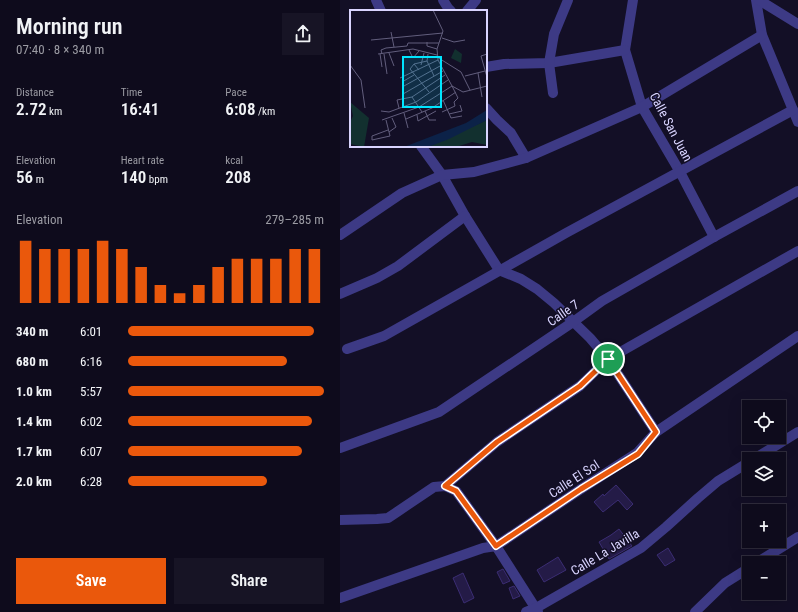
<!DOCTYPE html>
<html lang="en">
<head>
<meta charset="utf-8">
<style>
	body { margin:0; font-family:"Roboto Condensed",sans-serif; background:#171425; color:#f1f3f6; height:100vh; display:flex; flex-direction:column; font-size:15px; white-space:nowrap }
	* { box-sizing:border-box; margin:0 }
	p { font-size:13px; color:#9b9ba3 }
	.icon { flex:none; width:22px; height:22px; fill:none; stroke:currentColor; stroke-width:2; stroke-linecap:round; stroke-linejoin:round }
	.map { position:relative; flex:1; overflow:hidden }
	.sheet { display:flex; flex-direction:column; background:#0e0b1c; width:340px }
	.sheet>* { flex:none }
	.controls { position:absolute; left:402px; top:400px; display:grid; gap:8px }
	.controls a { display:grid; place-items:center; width:44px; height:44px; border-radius:0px; background:#0e0b1c; box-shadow:0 4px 16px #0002,0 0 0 1px #2e2b3b; font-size:20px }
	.pin { position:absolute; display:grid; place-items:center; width:34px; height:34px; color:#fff; margin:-17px; border:2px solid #fff; border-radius:50%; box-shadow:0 1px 4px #0007 }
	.round { display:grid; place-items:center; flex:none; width:42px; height:42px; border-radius:0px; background:#171425 }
	.headline { display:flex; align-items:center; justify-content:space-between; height:68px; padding:0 16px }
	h1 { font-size:22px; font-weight:600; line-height:30px }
	.metrics { display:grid; grid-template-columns:repeat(3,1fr); gap:6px; height:68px; padding:4px 16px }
	.metrics div { display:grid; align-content:center }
	.metrics b { font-size:17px; font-weight:600 }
	.metrics small { font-size:11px; font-weight:400 }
	.metrics p { font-size:11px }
	.chart { height:112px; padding:8px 16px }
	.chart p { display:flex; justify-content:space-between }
	.chart svg { width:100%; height:72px; margin-top:4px; stroke:#ea580c; stroke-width:6 }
	.action { display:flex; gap:8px; margin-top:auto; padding:8px 16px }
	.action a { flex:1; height:46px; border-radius:0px; background:#ea580c; color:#fff; font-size:16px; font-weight:600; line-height:46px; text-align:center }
	.action a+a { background:#171425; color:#f1f3f6 }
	ul { padding:0 16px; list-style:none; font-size:13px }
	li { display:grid; grid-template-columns:64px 48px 1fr; align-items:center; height:30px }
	li i { height:10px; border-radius:5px; background:#ea580c }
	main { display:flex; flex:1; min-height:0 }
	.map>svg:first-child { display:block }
	.building { fill:#241b47; stroke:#3b2d73 }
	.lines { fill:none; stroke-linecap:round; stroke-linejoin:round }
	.street { stroke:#3d3a85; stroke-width:10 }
	.route-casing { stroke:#fff; stroke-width:8 }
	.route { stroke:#ea580c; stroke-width:5 }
	.labels { text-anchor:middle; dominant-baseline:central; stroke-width:3; stroke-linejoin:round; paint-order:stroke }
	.street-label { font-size:13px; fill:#d9d4ff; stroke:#130f26 }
	.inset-road { fill:none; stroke:#625e7d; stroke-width:1 }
	.view { fill:#00e5ff; fill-opacity:0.15; stroke:#00e5ff; stroke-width:2 }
	.inset-edge { fill:none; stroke:#d9d4ff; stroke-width:2 }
</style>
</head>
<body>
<main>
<section class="sheet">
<div class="headline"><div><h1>Morning run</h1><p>07:40 · 8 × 340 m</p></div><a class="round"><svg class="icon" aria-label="share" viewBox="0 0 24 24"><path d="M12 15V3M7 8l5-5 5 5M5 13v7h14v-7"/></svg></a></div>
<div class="metrics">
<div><p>Distance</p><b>2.72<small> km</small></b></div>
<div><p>Time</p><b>16:41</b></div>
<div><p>Pace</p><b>6:08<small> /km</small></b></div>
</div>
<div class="metrics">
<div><p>Elevation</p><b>56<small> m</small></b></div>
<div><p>Heart rate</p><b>140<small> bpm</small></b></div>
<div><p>kcal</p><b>208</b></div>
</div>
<div class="chart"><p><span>Elevation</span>279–285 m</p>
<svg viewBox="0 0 160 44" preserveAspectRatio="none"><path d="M5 44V6M15 44V11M25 44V11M35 44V11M45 44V6M55 44V11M65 44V22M75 44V33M85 44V38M95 44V33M105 44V22M115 44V17M125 44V17M135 44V17M145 44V11M155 44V11"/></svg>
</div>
<ul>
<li><b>340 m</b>6:01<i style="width:95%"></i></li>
<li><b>680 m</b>6:16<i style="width:81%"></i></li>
<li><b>1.0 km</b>5:57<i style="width:100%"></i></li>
<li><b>1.4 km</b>6:02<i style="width:94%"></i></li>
<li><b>1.7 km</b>6:07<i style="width:89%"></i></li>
<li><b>2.0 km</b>6:28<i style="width:71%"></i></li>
</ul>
<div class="action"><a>Save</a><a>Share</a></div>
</section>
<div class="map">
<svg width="458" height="612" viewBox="0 0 458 612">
	<rect width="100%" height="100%" fill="#130f26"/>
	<g class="building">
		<polygon points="276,485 293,504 287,510 278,500 263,512 254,502 263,494 264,496"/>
		<polygon points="279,529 292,546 269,559 259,542 271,535"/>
		<polygon points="328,548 335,560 325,566 317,555"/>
		<polygon points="218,557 226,570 204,582 197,570"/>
		<polygon points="163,569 170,581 163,584 157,572"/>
		<polygon points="123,573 134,598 124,603 113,578"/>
		<polygon points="174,586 180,596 173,599 169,588"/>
	</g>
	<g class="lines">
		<g class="street">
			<polyline points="36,0 41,11"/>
			<polyline points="103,0 108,8 111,11"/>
			<polyline points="293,0 285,50 302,107 340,172 374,237"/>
			<polyline points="416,0 422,35 458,122"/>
			<polyline points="419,0 458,24"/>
			<polyline points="127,11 136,0"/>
			<polyline points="146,67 164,64 209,63 285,50"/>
			<polyline points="213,93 209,63 214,34 228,0"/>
			<polyline points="146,108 157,120 171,133 186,158"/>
			<polyline points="81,146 102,175 125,216 159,270 181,279 197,289 214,303 250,338 268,359 316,432"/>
			<polyline points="0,235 62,193 102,175 134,172 186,158 302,107 422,35"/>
			<polyline points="0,294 37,278 58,266 125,216"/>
			<polyline points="7,349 44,336 226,233 453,110"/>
			<polyline points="0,448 99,412 233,322 262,301 374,237 458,191"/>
			<polyline points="414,459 458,432"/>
			<polyline points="105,486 157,442 240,386 268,359 458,251"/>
			<polyline points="0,520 37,519 48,518 57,512 94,487 105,486 116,491 156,546 198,612"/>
			<polyline points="416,563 458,537"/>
			<polyline points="0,598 143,548 156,546 241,489 297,453 316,432 458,336"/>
			<polyline points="186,612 196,608 301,548 326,527 358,498 378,481 409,462"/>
			<polyline points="355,612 385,583 409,568"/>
		</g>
	</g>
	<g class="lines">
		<g class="route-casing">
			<polygon id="route" points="268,359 316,432 298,454 241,489 156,546 116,491 105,486 157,442 240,386"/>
		</g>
		<use href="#route" class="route"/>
	</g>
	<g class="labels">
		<g class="street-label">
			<text transform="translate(331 127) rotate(62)">Calle San Juan</text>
			<text transform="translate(223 313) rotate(-35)">Calle 7</text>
			<text transform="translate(234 479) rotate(-33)">Calle El Sol</text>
			<text transform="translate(265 552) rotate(-31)">Calle La Javilla</text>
		</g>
	</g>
	<g transform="translate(10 10)">
		<rect width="137" height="137" fill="#130f26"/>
		<path d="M105 39 112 44 111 53 101 48ZM0 92 19 108 14 137 0 134V112L3 106ZM137 110V135L122 132 106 137H78Z" fill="#12302f"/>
		<path d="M137 100V110L99 129 78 137H54L116 113Z" fill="#0c2248"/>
		<path class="inset-road" d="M83 0 93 21 87 39 88 50 102 76 113 82 137 76M41 22 44 37M92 28 104 32 115 30M21 30 93 23M77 32V36L87 39M59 40 63 48 69 41M39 43 44 56M28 44 63 39 87 45M30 44 32 57M32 44 31 40 36 38 57 36 58 33H89M34 44 37 64M78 44 77 51 84 66M137 44 131 46 137 67M87 47 111 62 120 80M64 54 60 59 79 82M0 55 11 70 15 98M71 55 74 43M69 60 64 54 77 51M128 63 132 87M115 66 135 61M50 68 88 50M52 72 64 65M54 76 90 56M53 84 93 61M62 87 95 65M93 90 101 108 112 106M49 98 47 90 62 87 72 102M31 101 39 102 66 92 98 70M75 101 79 110H86M54 103 58 118M99 104 112 101 110 95M67 105 68 111 86 101M56 109 82 98 106 82M32 110 69 97 102 76 108 88 104 92 105 96 92 102M36 110 40 126 22 130V126L38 120M39 122 46 117 42 108"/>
		<path class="view" d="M53 47H91V97H53Z"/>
		<rect width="137" height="137" class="inset-edge"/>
	</g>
</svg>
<div class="controls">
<a><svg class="icon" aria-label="locate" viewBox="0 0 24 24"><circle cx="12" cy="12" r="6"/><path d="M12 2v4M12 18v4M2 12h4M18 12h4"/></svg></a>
<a><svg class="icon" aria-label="layers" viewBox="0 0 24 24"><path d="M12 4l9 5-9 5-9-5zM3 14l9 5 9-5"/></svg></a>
<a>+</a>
<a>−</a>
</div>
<div class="pin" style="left:268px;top:359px;background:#1e9e55"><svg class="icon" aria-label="arrive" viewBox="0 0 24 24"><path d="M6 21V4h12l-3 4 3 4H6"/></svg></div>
</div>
</main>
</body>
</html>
